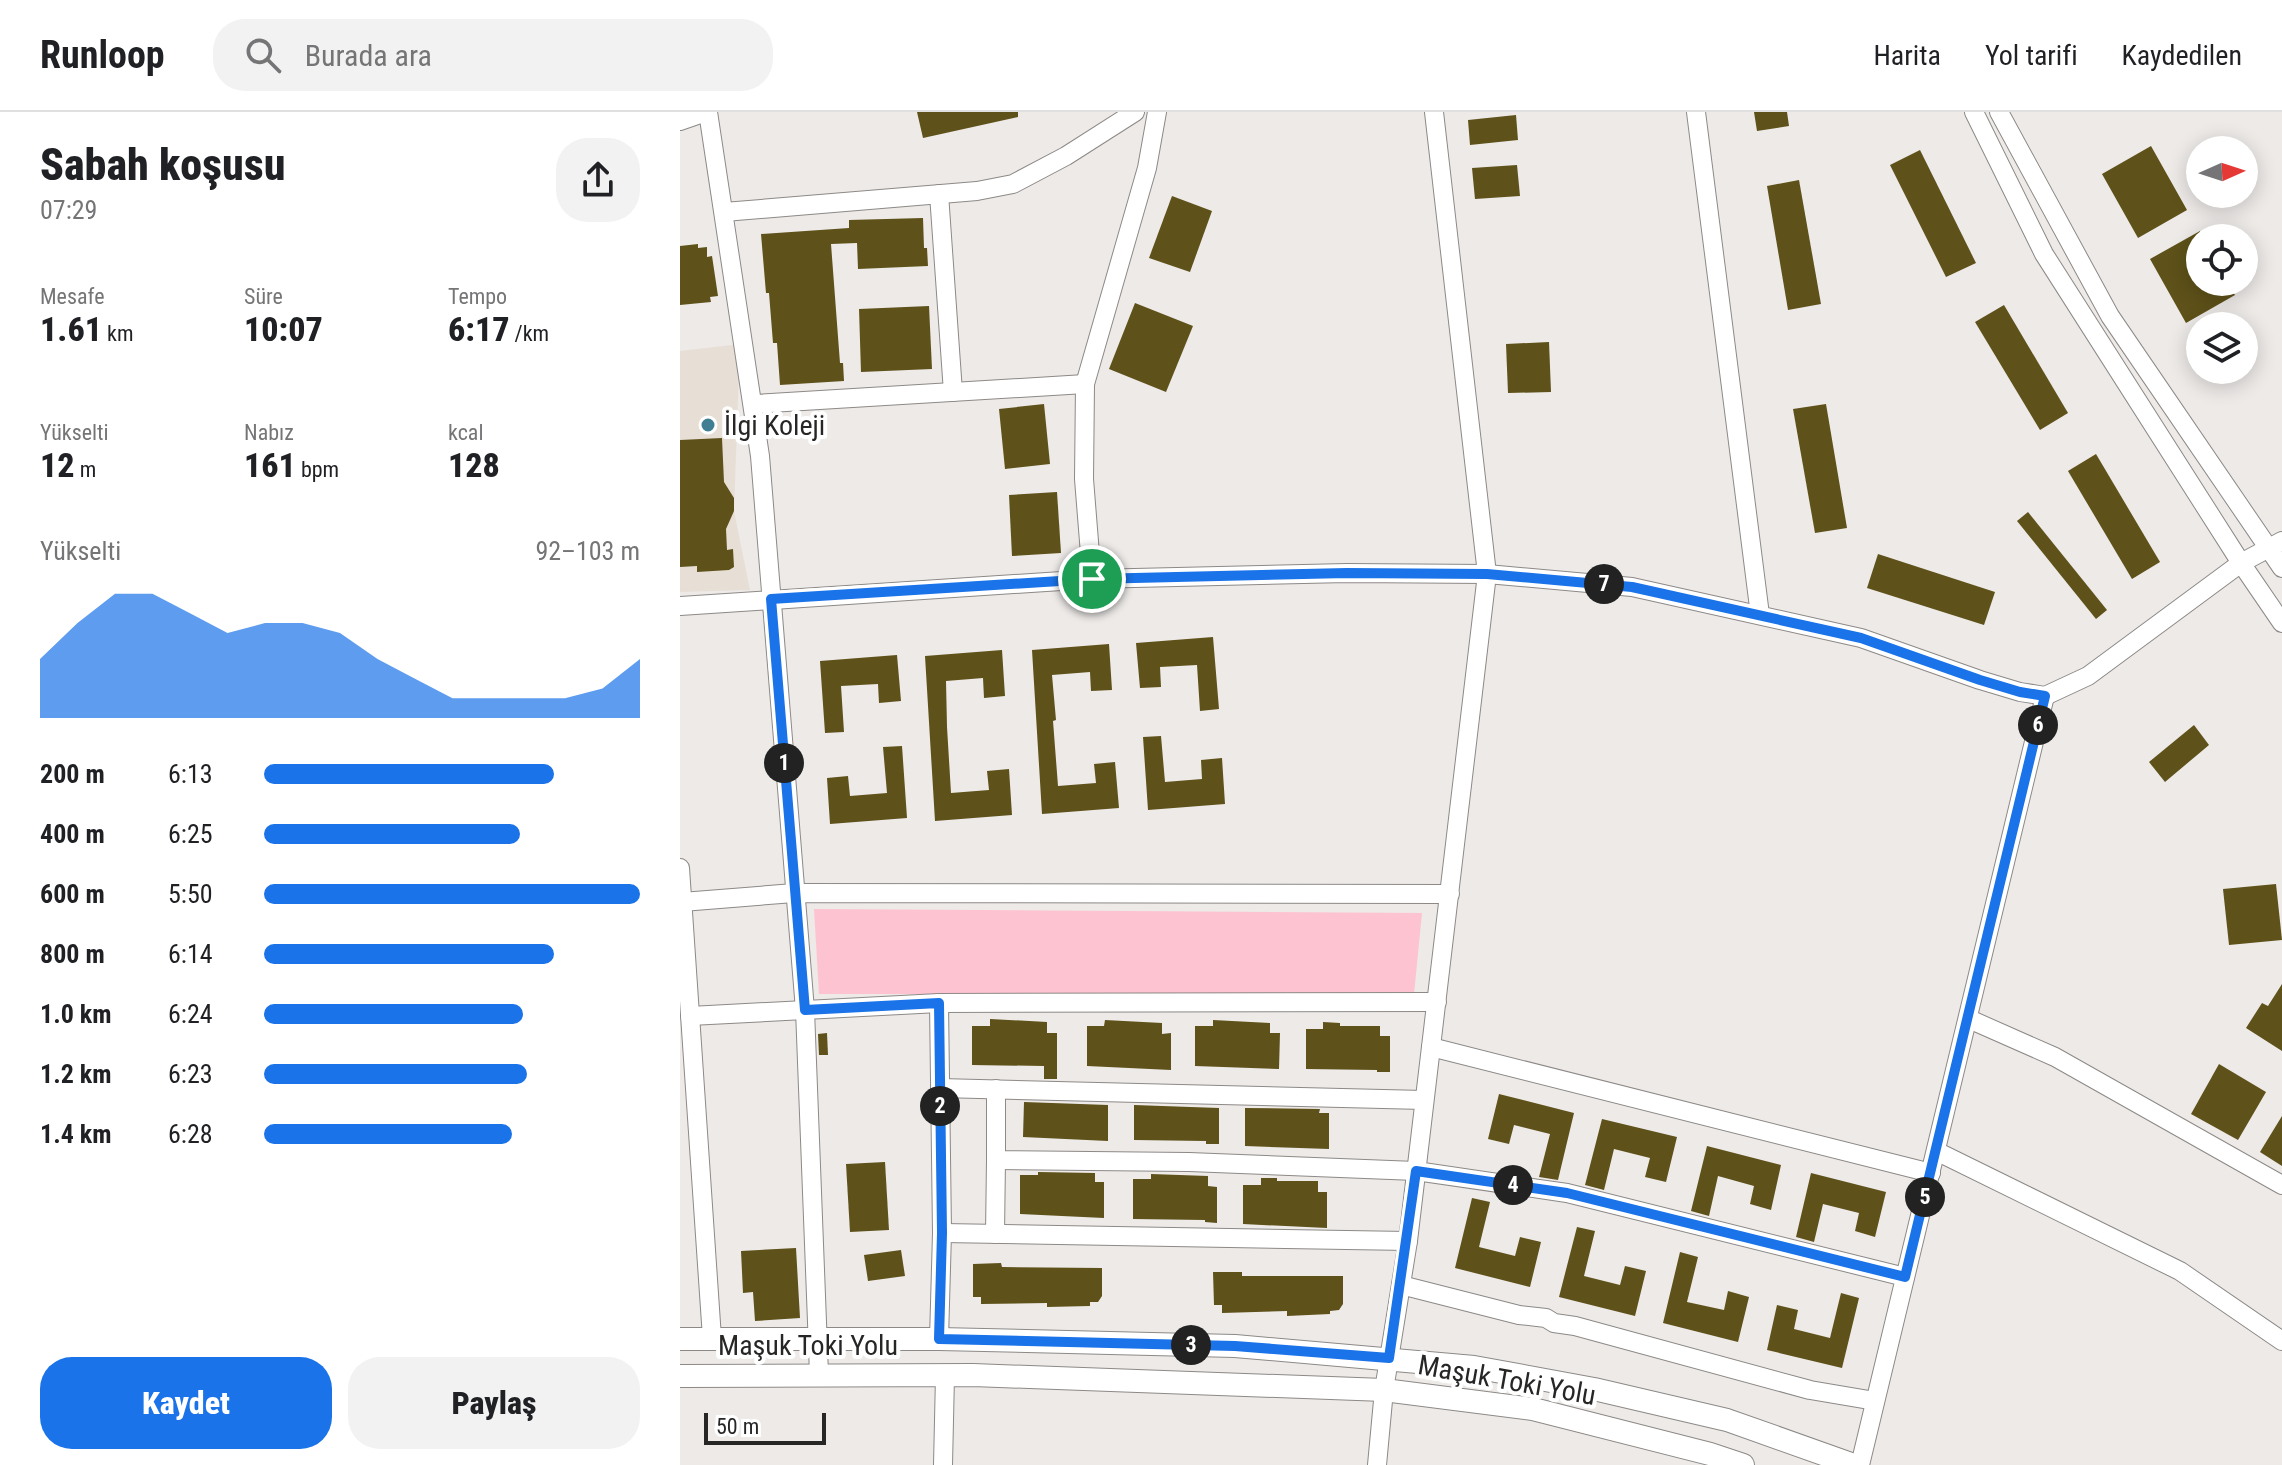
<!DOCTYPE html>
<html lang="tr">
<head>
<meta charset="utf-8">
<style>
	body { margin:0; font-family:"Roboto Condensed",sans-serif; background:#f2f2f2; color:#202124; height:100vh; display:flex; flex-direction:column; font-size:30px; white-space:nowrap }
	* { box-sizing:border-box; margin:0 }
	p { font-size:26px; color:#757577 }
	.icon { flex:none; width:44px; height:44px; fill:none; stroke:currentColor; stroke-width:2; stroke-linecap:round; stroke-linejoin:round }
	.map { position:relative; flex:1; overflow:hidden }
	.drawer { display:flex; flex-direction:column; background:#fff; width:680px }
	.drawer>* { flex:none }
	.needle { width:52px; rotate:87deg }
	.fabs { position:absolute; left:1506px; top:24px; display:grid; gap:16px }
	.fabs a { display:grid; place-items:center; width:72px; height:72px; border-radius:50%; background:#fff; box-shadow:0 4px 20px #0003; font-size:40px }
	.scale { position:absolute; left:24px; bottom:20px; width:122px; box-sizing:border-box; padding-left:8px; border:4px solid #272625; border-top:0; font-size:22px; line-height:28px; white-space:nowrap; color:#272625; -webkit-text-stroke:6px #fff; paint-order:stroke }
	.pin { position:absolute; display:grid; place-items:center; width:68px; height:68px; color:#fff; margin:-34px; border:4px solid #fff; border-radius:50%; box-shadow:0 2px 8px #0007 }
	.km { position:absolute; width:40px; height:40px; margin:-20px; border-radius:50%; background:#222; color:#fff; font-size:22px; line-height:40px; text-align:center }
	.round { display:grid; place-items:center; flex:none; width:84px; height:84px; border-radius:32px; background:#f2f2f2 }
	.summary { display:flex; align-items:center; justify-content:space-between; height:136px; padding:0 40px }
	h1 { font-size:44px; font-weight:800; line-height:60px }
	.stats { display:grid; grid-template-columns:repeat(3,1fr); gap:12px; height:136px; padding:8px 40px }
	.stats div { display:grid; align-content:center }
	.stats b { font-size:34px; font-weight:800 }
	.stats small { font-size:22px; font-weight:400 }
	.stats p { font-size:22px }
	.chart { height:224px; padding:16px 40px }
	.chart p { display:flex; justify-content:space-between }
	.chart svg { width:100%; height:144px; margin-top:8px; fill:#1a73e8; opacity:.7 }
	.button { display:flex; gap:16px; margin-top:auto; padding:16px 40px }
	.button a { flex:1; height:92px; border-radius:32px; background:#1a73e8; color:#fff; font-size:32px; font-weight:800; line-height:92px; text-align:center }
	.button a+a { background:#f2f2f2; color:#202124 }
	ul { padding:0 40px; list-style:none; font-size:26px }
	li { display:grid; grid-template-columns:128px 96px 1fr; align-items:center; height:60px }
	li i { height:20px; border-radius:10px; background:#1a73e8 }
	header { display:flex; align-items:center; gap:48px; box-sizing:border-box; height:112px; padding:0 40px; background:#fff; border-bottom:2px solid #e0e0e0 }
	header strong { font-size:38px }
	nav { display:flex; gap:44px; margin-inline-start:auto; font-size:28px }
	.search { width:560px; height:72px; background:#f2f2f2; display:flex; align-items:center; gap:20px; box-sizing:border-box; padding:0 28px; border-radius:32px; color:#757577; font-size:30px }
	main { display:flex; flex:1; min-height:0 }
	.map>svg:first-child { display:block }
	.built { fill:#e7dfd6 }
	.green { fill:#fec3d0 }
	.building { fill:#5e5119 }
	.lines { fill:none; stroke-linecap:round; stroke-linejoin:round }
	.minor-casing { stroke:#8c8987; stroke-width:20 }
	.major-casing { stroke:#8c8987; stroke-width:24 }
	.minor { stroke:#fff; stroke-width:18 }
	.major { stroke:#fff; stroke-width:22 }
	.route-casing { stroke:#fff; stroke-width:16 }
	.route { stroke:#1a73e8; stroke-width:10 }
	.poi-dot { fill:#3f7e93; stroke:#fff; stroke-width:3 }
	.labels { text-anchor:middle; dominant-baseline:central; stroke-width:8; stroke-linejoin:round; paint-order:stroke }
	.poi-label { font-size:28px; fill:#272625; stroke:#fff; text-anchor:start }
	.street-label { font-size:28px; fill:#272625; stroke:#fff }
</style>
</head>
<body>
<header>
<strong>Runloop</strong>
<div class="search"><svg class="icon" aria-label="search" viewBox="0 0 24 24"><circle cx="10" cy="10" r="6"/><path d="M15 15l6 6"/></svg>Burada ara</div>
<nav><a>Harita</a><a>Yol tarifi</a><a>Kaydedilen</a></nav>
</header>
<main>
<section class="drawer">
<div class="summary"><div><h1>Sabah koşusu</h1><p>07:29</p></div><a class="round"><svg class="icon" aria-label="share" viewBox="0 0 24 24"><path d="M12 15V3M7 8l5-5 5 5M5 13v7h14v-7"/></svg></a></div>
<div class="stats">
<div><p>Mesafe</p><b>1.61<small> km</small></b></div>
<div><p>Süre</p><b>10:07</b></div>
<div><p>Tempo</p><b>6:17<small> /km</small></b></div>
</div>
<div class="stats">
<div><p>Yükselti</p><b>12<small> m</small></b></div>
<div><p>Nabız</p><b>161<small> bpm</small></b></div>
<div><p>kcal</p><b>128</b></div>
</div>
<div class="chart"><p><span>Yükselti</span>92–103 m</p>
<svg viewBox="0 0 160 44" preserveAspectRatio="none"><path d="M0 44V26L10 15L20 6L30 6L40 12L50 18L60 15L70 15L80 18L90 26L100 32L110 38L120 38L130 38L140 38L150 35L160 26V44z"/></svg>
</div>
<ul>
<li><b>200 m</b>6:13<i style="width:77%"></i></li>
<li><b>400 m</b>6:25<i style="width:68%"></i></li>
<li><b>600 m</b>5:50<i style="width:100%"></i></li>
<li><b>800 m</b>6:14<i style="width:77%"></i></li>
<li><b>1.0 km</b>6:24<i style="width:69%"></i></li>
<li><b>1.2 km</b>6:23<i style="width:70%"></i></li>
<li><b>1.4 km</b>6:28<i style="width:66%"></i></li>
</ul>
<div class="button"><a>Kaydet</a><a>Paylaş</a></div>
</section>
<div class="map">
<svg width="1602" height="1353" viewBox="0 0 1602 1353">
	<rect width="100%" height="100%" fill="#edeae8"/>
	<polygon class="built" points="60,232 54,399 70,478 0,480 0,239"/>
	<polygon class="green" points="134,797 742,801 734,882 139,882"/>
	<g class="building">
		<polygon points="237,0 338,0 338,5 243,26"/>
		<polygon points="1074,0 1107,0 1109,14 1077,19"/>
		<polygon points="836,3 838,28 790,33 788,8"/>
		<polygon points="1471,34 1507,98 1458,126 1422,62"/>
		<polygon points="1240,38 1296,151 1266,165 1210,53"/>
		<polygon points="837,53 840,84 795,87 792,56"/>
		<polygon points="1119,68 1141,192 1108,198 1087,74"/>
		<polygon points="492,84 532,99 510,160 469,146"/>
		<polygon points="243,106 244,136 247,136 248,154 178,157 177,131 151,132 160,251 163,251 164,269 100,273 97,231 93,231 89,181 86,181 81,122 169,116 169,108"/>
		<polygon points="1520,119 1520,170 1547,170 1555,183 1506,211 1470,147"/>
		<polygon points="18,132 18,136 27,135 27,145 32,144 38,184 30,185 31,190 0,193 0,134"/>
		<polygon points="455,191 513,214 486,280 429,257"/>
		<polygon points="1324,193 1388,301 1360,318 1295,210"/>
		<polygon points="249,194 252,257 181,260 179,197"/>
		<polygon points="869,230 871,280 828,281 826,232"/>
		<polygon points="364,292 370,352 325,357 319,297"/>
		<polygon points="1146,292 1167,416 1135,421 1113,297"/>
		<polygon points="42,326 44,370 54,386 54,399 46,417 47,438 53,437 54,455 49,458 17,460 17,454 0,455 0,328"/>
		<polygon points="1416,342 1480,450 1452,467 1388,359"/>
		<polygon points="377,380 381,441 332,444 329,383"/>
		<polygon points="1348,400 1427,498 1416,507 1337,409"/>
		<polygon points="1198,442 1315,480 1304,513 1187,476"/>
		<polygon points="533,525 539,597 520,599 517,553 480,555 481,575 460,576 456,531"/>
		<polygon points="429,532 432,578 411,579 410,560 372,563 376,608 373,609 378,674 416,671 414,652 435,650 439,696 362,702 352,538"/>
		<polygon points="322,538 325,584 304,586 303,566 266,569 267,615 271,681 309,678 307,659 329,657 332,703 255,709 245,544"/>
		<polygon points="217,543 221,589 199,591 198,572 161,574 164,620 145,621 140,549"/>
		<polygon points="1514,613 1529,633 1485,670 1469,650"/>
		<polygon points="481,624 485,670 522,667 521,648 542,646 545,692 468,698 463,625"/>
		<polygon points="222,634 227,706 150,712 147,666 168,664 170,684 207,681 203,635"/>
		<polygon points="1596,772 1602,828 1549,833 1543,777"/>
		<polygon points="1602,872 1602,939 1566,916 1582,891 1588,894"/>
		<polygon points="310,907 367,910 367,921 377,921 377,967 364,967 364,954 292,953 292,914 310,914"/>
		<polygon points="425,908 482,911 482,922 491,921 491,958 407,954 407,914 424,914"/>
		<polygon points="533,908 590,911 590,921 600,921 599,957 515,954 515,914 533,914"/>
		<polygon points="643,910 660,911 660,914 700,914 700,924 710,924 710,960 697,960 697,958 626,957 626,917 643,917"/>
		<polygon points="147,921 148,943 139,943 138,922"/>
		<polygon points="1539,952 1586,980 1558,1028 1511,1002"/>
		<polygon points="819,982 894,1001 878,1068 859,1065 870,1022 834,1013 829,1032 808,1027"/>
		<polygon points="344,990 428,993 428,1029 343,1025"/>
		<polygon points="454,993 539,996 539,1032 526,1032 526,1029 454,1028"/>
		<polygon points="565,996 640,997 639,1001 649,1001 649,1037 565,1034"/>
		<polygon points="1602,1004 1602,1054 1580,1040"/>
		<polygon points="922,1007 997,1025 986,1070 965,1065 970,1046 934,1037 924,1078 905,1073"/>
		<polygon points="1027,1034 1101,1053 1091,1098 1070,1092 1074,1074 1038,1064 1029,1104 1011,1099"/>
		<polygon points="205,1050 209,1118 170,1120 166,1052"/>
		<polygon points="358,1060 415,1061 415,1070 424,1070 424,1106 340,1102 340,1063 358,1063"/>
		<polygon points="1131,1061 1206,1080 1195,1125 1175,1119 1179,1101 1143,1092 1134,1130 1116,1125"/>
		<polygon points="471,1062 528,1064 528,1074 537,1075 537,1111 525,1110 525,1108 453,1107 453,1067 471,1067"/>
		<polygon points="581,1066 597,1066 597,1069 638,1069 638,1080 647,1080 647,1116 563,1112 563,1073 581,1073"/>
		<polygon points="792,1086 810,1090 799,1135 835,1144 840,1125 861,1130 850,1175 775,1156"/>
		<polygon points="897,1115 915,1119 904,1164 940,1173 945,1154 966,1159 955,1204 879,1185"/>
		<polygon points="116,1136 120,1206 75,1209 73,1180 63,1181 61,1139"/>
		<polygon points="221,1138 225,1164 188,1169 184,1143"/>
		<polygon points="1000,1140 1018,1145 1007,1190 1044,1198 1048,1179 1069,1185 1058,1230 983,1211"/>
		<polygon points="321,1151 322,1155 422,1156 422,1184 418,1190 410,1190 410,1194 367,1195 367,1191 301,1192 301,1185 293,1185 293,1152"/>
		<polygon points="533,1160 562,1160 562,1164 663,1164 663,1192 659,1198 650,1199 650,1202 607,1204 607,1199 542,1201 542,1193 534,1193"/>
		<polygon points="1161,1181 1179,1186 1162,1256 1087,1238 1097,1193 1118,1198 1114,1217 1150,1226"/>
	</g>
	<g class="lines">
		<g class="minor-casing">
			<g id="minor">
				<polyline points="28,0 80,344 125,898 139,1262"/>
				<polyline points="1016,0 1080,503"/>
				<polyline points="1294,0 1364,142 1561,451 1602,511"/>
				<polyline points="1319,0 1430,204 1602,456"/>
				<polyline points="0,9 26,0"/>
				<polyline points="259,82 273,280"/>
				<polyline points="44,100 297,79 333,72 386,44 455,0"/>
				<polyline points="74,292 405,272"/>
				<polyline points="412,467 404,367 405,272 467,56 477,0"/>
				<polyline points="0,494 412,467 667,461 807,462 952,475 1181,526 1300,568 1340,580 1365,584 1408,564 1561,451 1602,429"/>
				<polyline points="0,756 32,1226"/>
				<polyline points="2,790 114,781 770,782"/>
				<polyline points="259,891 262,1121 259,1227"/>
				<polyline points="10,904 259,891 757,890"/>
				<polyline points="1289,907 1375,945 1602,1073"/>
				<polyline points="751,935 1251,1061"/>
				<polyline points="260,976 744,988"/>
				<polyline points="316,977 316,1048 509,1050 736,1059 887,1081 1225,1165"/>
				<polyline points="1256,1039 1500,1159 1602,1229"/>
				<polyline points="262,1121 728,1129"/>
				<polyline points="315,1122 316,1048"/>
				<polyline points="721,1173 839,1203 866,1206 874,1211 895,1214 1130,1278 1195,1289"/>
				<polyline points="263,1353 265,1264"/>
				<polyline points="697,1353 704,1278 728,1129 807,462 754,0"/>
				<polyline points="1180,1353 1365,584"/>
			</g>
		</g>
		<g class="major-casing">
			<g id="major">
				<polyline points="0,1227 259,1227 555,1234 794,1255 914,1277 1047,1308 1174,1353"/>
				<polyline points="0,1264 293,1263 704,1278 853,1297 1030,1342 1063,1353"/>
			</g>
		</g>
		<use href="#minor" class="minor"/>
		<use href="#major" class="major"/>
	</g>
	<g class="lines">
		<g class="route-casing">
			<polygon id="route" points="667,461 807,462 952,475 1181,526 1300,568 1340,580 1365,584 1225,1165 887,1081 736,1059 709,1246 555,1234 259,1227 262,1121 259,891 125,898 91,487 412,467"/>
		</g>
		<use href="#route" class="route"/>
	</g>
	<circle class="poi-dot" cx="28" cy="313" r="8"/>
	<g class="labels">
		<g class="poi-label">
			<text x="44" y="313">İlgi Koleji</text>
		</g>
		<g class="street-label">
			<text x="128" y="1233">Maşuk Toki Yolu</text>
			<text transform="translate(827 1268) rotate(10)">Maşuk Toki Yolu</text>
		</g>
	</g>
</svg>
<div class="fabs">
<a><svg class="needle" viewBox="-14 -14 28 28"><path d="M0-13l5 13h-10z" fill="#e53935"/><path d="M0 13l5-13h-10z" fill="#757577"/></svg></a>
<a><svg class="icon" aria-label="locate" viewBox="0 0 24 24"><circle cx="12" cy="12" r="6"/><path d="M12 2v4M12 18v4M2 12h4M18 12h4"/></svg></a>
<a><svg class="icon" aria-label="layers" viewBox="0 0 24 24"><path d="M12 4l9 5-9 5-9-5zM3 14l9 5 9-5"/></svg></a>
</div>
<div class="scale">50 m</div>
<div class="pin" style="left:412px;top:467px;background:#1e9e55"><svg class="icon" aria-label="arrive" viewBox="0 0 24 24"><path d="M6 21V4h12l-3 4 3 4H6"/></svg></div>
<b class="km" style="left:104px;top:651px">1</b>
<b class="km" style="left:260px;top:994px">2</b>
<b class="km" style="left:511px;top:1233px">3</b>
<b class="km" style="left:833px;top:1073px">4</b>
<b class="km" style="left:1245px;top:1085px">5</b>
<b class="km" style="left:1358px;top:613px">6</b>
<b class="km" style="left:924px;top:472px">7</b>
</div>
</main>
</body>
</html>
